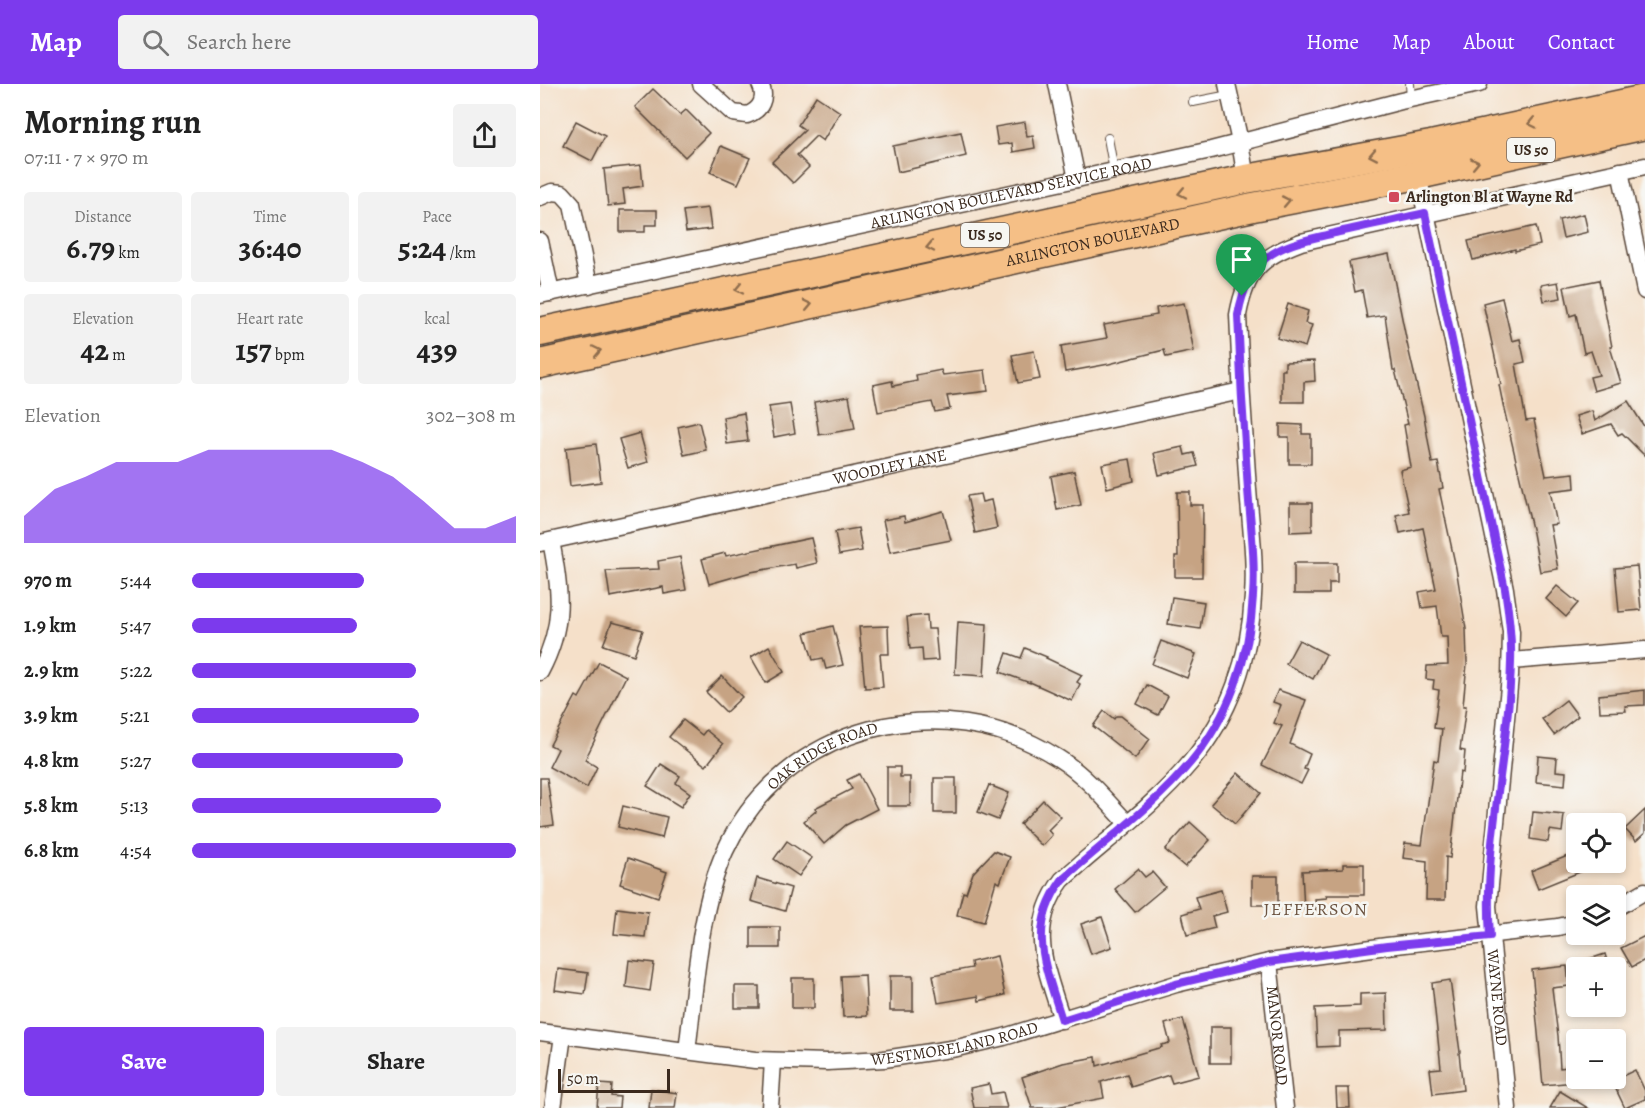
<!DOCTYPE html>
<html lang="en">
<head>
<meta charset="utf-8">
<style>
	body { margin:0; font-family:Alegreya,serif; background:#f2f2f2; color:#222; height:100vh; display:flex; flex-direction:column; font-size:22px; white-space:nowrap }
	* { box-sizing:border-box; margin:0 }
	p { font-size:20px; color:#767676 }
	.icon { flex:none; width:33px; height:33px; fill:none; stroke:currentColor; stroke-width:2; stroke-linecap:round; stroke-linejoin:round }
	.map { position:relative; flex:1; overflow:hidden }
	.drawer { display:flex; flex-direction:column; background:#fff; width:540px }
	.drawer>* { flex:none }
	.buttons { position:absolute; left:1026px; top:729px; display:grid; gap:12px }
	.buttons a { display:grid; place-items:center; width:60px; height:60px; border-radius:6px; background:#fff; box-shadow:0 3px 9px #0003; font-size:30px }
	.scale { position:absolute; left:18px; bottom:15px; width:112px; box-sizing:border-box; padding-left:6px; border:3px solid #3b2a1e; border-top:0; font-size:16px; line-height:21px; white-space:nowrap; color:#3b2a1e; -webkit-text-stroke:4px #f6f6f2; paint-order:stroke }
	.pin { position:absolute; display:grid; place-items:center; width:51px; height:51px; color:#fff; margin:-62px -26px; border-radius:50% 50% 50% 0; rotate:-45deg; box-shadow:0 0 6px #0007 }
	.pin .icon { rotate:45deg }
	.round { display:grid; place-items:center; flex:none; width:63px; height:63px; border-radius:6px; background:#f2f2f2 }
	.summary { display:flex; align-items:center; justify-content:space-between; height:102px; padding:0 24px }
	h1 { font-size:33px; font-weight:700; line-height:45px }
	.metrics { display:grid; grid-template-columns:repeat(3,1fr); gap:9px; height:102px; padding:6px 24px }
	.metrics div { display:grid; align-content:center; border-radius:6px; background:#f2f2f2; text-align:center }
	.metrics b { font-size:30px; font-weight:700 }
	.metrics small { font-size:16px; font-weight:400 }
	.metrics p { font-size:16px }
	.chart { height:168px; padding:12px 24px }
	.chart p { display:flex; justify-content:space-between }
	.chart svg { width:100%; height:108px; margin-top:6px; fill:#7c3aed; opacity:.7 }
	.button { display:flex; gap:12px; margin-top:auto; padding:12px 24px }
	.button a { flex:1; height:69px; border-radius:6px; background:#7c3aed; color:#fff; font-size:24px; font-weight:700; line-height:69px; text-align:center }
	.button a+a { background:#f2f2f2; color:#222 }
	ul { padding:0 24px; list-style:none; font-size:20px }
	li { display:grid; grid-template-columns:96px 72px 1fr; align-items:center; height:45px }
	li i { height:15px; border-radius:8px; background:#7c3aed }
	header { display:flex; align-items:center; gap:36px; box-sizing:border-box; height:84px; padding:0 30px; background:#7c3aed; color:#fff }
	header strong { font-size:28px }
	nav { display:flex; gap:33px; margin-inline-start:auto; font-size:21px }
	.search { width:420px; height:54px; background:#f2f2f2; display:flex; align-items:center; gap:15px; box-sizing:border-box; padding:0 21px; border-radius:6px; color:#767676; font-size:22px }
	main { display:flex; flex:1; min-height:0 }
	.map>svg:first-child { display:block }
	.building { fill:#c6a383 }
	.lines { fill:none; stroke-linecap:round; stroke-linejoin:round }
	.service-casing { stroke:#574538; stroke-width:10 }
	.minor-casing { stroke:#574538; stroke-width:19 }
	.trunk-casing { stroke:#574538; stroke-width:31 }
	.service { stroke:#fff; stroke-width:8 }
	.minor { stroke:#fff; stroke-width:16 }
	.trunk { stroke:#f5bf86; stroke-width:28 }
	.oneway { stroke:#8f6d4d }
	.route-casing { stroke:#fff; stroke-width:12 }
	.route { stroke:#7c3aed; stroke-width:8 }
	.poi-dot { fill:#d1495b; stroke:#f6f6f2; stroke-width:2 }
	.labels { text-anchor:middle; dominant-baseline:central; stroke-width:5; stroke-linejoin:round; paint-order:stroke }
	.shield { fill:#f6f6f2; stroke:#73675e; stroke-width:1.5 }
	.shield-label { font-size:15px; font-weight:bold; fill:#3b2a1e }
	.street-label { font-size:16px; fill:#3b2a1e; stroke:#f6f6f2 }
	.poi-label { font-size:16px; font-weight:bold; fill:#3b2a1e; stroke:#f6f6f2; text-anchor:start }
	.neighbourhood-label { font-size:18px; letter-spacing:1.5px; fill:#6c5441; stroke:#f6f6f2 }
</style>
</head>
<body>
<header>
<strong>Map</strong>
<div class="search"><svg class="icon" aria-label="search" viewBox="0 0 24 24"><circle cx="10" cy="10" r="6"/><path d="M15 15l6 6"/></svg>Search here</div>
<nav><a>Home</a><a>Map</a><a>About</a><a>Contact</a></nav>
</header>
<main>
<section class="drawer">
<div class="summary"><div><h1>Morning run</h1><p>07:11 · 7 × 970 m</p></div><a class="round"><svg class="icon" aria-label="share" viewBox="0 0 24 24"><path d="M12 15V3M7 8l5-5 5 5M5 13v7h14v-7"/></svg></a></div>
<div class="metrics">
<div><p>Distance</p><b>6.79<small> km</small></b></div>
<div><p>Time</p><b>36:40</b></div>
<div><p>Pace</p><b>5:24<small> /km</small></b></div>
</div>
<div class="metrics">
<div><p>Elevation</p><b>42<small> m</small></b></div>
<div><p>Heart rate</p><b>157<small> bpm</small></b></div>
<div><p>kcal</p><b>439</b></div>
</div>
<div class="chart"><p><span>Elevation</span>302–308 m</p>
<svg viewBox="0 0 160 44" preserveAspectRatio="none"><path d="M0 44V33L10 22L20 17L30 11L40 11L50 11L60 6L70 6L80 6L90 6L100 6L110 11L120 17L130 27L140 38L150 38L160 33V44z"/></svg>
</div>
<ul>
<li><b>970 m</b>5:44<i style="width:53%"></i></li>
<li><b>1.9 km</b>5:47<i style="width:51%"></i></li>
<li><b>2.9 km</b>5:22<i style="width:69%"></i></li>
<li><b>3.9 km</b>5:21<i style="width:70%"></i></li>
<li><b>4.8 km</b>5:27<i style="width:65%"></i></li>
<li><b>5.8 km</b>5:13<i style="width:77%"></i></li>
<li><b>6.8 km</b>4:54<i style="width:100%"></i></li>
</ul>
<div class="button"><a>Save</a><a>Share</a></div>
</section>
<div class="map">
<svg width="1105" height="1024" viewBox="0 0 1105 1024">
	<rect width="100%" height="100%" fill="#f6f6f2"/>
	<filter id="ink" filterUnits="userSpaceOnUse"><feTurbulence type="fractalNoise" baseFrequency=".0167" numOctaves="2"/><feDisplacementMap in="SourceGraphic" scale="12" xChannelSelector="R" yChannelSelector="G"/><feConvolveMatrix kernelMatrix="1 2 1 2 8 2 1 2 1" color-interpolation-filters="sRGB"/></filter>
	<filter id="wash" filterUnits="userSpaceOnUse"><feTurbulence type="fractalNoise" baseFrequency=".008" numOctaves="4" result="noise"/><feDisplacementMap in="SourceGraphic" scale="24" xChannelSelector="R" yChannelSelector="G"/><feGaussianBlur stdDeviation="1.35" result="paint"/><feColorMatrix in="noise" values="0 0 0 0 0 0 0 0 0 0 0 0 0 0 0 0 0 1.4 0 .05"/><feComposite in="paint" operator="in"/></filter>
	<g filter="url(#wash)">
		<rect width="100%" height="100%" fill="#f5e0c9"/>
		<g id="blocks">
			<g class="building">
				<polygon points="113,5 140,31 146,26 169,49 145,73 95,23"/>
				<polygon points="276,12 300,28 283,57 276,52 257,71 269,83 253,99 232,78 265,46 258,41"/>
				<polygon points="36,37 65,52 52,77 23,62"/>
				<polygon points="485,38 487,53 493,52 495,64 473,68 472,59 458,61 455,43"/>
				<polygon points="421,48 426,72 358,88 353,62"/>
				<polygon points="181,62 210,74 198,100 170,88"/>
				<polygon points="101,81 103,102 83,105 85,120 68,122 64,85"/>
				<polygon points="168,124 171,145 146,148 143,127"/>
				<polygon points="80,126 117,126 117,141 105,141 105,148 80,148"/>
				<polygon points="1044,130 1048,148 1023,154 1019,136"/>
				<polygon points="996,142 1000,161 975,167 975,165 933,176 928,157"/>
				<polygon points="849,170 867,259 884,332 892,379 898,378 903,404 899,405 916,484 926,545 927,579 923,622 926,622 920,666 925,667 923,689 920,688 910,774 906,773 905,816 886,816 887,777 863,774 865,759 882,761 894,676 898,677 902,645 894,644 899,606 893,605 894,596 886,595 887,582 908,581 907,553 901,553 897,522 882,524 879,508 896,505 883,444 860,449 856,431 869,428 860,386 871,383 864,341 868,340 855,286 853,286 845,231 827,234 822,206 815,208 809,178"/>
				<polygon points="1059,196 1072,263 1070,263 1081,299 1054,307 1050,293 1059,291 1051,267 1044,269 1036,230 1030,232 1024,203"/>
				<polygon points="1018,198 1021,214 1004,217 1001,201"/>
				<polygon points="962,214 972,257 980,255 985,278 976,280 986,337 994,336 1006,392 1034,389 1035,404 1010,407 1017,440 1010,441 1018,485 1000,488 993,449 964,325 959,301 961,300 943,219"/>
				<polygon points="644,219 654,267 626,273 624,266 569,280 525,288 521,262 567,254 564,241 617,231 616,224"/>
				<polygon points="748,220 768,227 765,239 772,241 765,263 737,254"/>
				<polygon points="494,267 500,295 478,299 472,271"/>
				<polygon points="774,277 775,297 764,298 764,318 742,318 742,286 745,286 745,278"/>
				<polygon points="401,286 403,291 445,286 448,307 407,312 410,325 395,328 392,318 338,328 333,301 352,297 353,302 377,297 376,291"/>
				<polygon points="309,312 315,345 279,351 274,318"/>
				<polygon points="1088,317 1105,344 1105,372 1082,349 1078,351 1071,340 1042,350 1036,332 1052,327 1055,337"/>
				<polygon points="250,320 255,349 234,353 229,323"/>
				<polygon points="204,329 208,357 187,360 183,333"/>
				<polygon points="159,338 166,366 144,371 138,343"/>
				<polygon points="740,340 762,341 762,350 771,350 771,380 749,380 749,353 740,353"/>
				<polygon points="100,349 108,378 88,384 79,355"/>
				<polygon points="56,360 61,398 30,402 26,364"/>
				<polygon points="643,363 645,371 654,369 658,382 619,391 614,369"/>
				<polygon points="590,375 594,397 567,404 562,380"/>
				<polygon points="534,387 541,421 517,426 511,392"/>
				<polygon points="637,408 650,408 650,421 663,421 662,493 635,493 635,472 638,472"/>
				<polygon points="440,410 442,418 451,416 457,444 435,449 427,412"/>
				<polygon points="750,419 772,419 772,447 750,448"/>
				<polygon points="403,427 411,456 350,468 343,436 364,432 365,438"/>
				<polygon points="318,444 322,467 299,471 295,448"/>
				<polygon points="271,454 277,479 256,484 255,480 211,488 169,500 162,475 185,469 186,472"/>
				<polygon points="140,473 146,506 124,510 123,503 70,513 66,487 119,485 118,477"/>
				<polygon points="754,479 797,479 797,499 789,499 789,510 754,510"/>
				<polygon points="1097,482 1101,526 1079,528 1075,484"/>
				<polygon points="1017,502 1038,519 1026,533 1006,515"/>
				<polygon points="632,513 664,518 660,545 628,540"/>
				<polygon points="387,531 388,545 395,545 398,576 383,577 382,564 370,565 367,533"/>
				<polygon points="72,538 103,546 94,571 63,561"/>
				<polygon points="418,538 447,540 444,592 415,590"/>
				<polygon points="293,542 303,581 286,585 283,574 273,576 265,549"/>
				<polygon points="348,542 349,570 340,570 343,603 325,604 319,543"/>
				<polygon points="759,556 786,570 773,595 746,580"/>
				<polygon points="621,557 656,570 647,594 612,580"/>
				<polygon points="229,562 244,588 226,599 211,573"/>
				<polygon points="485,564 507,573 506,574 542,591 537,598 540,600 532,617 490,598 490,599 460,588 467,569 481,574"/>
				<polygon points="59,578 86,592 45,676 57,683 47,704 9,683 18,665 10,661 36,612 39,614"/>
				<polygon points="182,592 202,613 186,628 166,608"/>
				<polygon points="607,601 628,612 618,631 597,620"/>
				<polygon points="738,606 766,616 750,660 770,670 764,685 768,686 761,700 722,681 742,642 734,639 741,621 733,618"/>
				<polygon points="1105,606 1105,621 1085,622 1086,627 1060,628 1059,611"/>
				<polygon points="1026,616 1038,632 1014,651 1002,635"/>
				<polygon points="564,627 574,635 576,632 581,632 610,655 595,675 553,642"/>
				<polygon points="143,636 162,651 166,646 183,660 166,682 129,653"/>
				<polygon points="998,672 1017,674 1016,687 1026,688 1025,701 996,698"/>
				<polygon points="121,680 140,692 136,699 150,709 141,723 107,702"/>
				<polygon points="347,683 360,683 360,693 370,693 370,722 347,722"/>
				<polygon points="698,689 721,709 695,740 671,720"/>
				<polygon points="319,690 337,725 306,741 284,760 264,737 277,726 275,724 312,705 307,696"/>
				<polygon points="0,694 7,694 14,741 0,743"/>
				<rect x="394" y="694" width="22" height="35"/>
				<polygon points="449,701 469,709 458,736 438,728"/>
				<polygon points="503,716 521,733 508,746 512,751 502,762 480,740"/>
				<polygon points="83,722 127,733 122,754 78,743"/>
				<polygon points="1105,726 1105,749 1096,757 1085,745"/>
				<polygon points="993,728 1024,731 1022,748 1010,746 1008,758 990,755"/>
				<polygon points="650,738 670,756 645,783 625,766"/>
				<polygon points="247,757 272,774 259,792 234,775"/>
				<polygon points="454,767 470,773 460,799 456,797 444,838 417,831 423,808 426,809 433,789"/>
				<polygon points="1030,771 1033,778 1062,779 998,805 991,787"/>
				<polygon points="88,774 127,788 118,813 80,800"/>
				<polygon points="803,780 824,780 824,811 786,811 787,814 775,815 776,826 764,826 762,787 803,785"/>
				<polygon points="598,785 605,793 612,788 625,803 595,828 575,805"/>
				<rect x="712" y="792" width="26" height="29"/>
				<polygon points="217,794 251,804 245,827 211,817"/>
				<polygon points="681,806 687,828 672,832 675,844 647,851 642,830 659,825 655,813"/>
				<polygon points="77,824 108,828 105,853 74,850"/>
				<polygon points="562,833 572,863 551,870 541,840"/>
				<rect x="211" y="843" width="29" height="21"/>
				<polygon points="1105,852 1105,876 1092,883 1081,864"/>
				<polygon points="1065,870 1069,884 1032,884 1031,881"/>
				<polygon points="457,872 465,911 439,917 438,912 398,919 393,891 432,884 431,878"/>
				<polygon points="89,876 114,879 110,907 86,903"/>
				<polygon points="1027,882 1029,902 1012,904 1018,952 1020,984 1036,982 1036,998 1003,1001 992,886"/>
				<polygon points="18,885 48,889 45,910 15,906"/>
				<polygon points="325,891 327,932 303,933 301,892"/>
				<rect x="350" y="892" width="23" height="35"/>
				<rect x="252" y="894" width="22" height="30"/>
				<polygon points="910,896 920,968 919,969 923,1006 893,1010 890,985 901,984 892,899"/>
				<rect x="195" y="902" width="24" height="22"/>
				<polygon points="846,909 847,946 799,947 799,962 777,963 775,924 820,922 820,910"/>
				<polygon points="643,935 659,992 632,999 629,991 591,1003 587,990 561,998 564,1014 511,1024 492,1024 482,993 523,979 556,973 557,982 622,963 621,961 630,959 625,940"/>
				<rect x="670" y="943" width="21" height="36"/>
				<polygon points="1095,986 1105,1007 1105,1015 1085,1024 1072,997"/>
				<polygon points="59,1000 72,1001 71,1012 80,1013 79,1024 57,1024"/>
				<polygon points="449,1000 451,1010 463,1008 467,1024 434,1024 430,1004"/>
				<polygon points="796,1004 809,1004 810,1024 797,1024"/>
				<polygon points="111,1005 137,1009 135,1024 109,1024"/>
				<polygon points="1020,1007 1048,1024 1010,1024"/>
			</g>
		</g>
	</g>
	<g filter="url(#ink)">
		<use href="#blocks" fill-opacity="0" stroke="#574538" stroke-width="1.5"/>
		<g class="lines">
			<g class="service-casing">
				<g id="service">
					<polyline points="870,0 871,15"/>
					<polyline points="653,18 689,11"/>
					<polyline points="568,54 574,87"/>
				</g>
			</g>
			<g class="minor-casing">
				<g id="minor">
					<path d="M161 0 193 29 207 31C221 26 227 14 220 0"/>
					<polyline points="517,0 537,95"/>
					<polyline points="687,0 700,58 706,95"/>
					<path id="s1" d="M881 83 878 91 965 505 971 548 970 592 948 822 968 1024"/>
					<polyline points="1080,87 1105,207"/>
					<polyline points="0,113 12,108 22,109 32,120 49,201"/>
					<polyline points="0,157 11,209"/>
					<path id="s2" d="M0 211 671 66 861 17 939 0"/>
					<path id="s3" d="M0 459 701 307"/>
					<polyline points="971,577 1105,566"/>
					<path d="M0 588C25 541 21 507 11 457"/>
					<polyline points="1076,824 1105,807"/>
					<path id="s4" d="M729 878 745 1024"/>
					<path d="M522 936C506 883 486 845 522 796 565 757 613 723 650 679 690 632 710 573 713 512 716 472 709 430 707 390 703 337 700 284 698 231 706 187 720 173 761 158L1105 82"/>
					<path id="s5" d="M0 948 215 976 287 978 344 975 417 964 464 953 636 900 729 878 847 862 1018 843 1036 839"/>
					<path id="s6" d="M147 967C155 905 159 824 185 767 243 641 402 600 518 674 545 691 566 716 587 739"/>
					<polyline points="13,1024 23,951"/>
					<polyline points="230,1024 233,977"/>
				</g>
			</g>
			<g class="trunk-casing">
				<g id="trunk">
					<polyline points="0,248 706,95 891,61 1105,15"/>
					<path id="s7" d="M0 280 713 123 878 91 1105 41"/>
				</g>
			</g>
			<use href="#service" class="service"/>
			<use href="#minor" class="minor"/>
			<use href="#trunk" class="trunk"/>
		</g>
		<defs><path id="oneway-chevron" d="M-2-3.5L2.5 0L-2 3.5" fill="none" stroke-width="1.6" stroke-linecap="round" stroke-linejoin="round" transform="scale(1.5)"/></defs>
		<g class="oneway">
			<use href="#oneway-chevron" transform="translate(992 39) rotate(168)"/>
			<use href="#oneway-chevron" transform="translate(833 71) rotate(169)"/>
			<use href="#oneway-chevron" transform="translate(935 79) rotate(-12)"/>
			<use href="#oneway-chevron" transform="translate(642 109) rotate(168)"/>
			<use href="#oneway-chevron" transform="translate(746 117) rotate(-11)"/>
			<use href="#oneway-chevron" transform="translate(390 163) rotate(168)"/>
			<use href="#oneway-chevron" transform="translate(199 205) rotate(168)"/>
			<use href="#oneway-chevron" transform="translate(268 221) rotate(-12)"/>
			<use href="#oneway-chevron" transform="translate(57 267) rotate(-12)"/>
		</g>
	</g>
	<g class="lines" filter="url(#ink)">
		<g class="route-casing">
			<path id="route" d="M885 129 965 505C969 530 972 553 971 578 969 669 943 760 950 852L847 862 729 878 636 900 522 936C506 883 486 846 522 796 565 757 613 723 650 679 689 633 710 573 713 512 716 472 709 430 707 390 703 337 700 284 698 231 702 209 709 188 726 174 745 159 772 155 795 149 825 142 855 136 885 129Z"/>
		</g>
		<use href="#route" class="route"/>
	</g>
	<rect class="poi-dot" x="848" y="107" width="12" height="12" rx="3"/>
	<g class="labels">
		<g class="shield">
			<rect x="967" y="54" width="48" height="24" rx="4.5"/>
			<rect x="421" y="139" width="48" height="24" rx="4.5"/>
		</g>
		<g class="shield-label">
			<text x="991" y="66">US 50</text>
			<text x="445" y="151">US 50</text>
		</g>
		<g class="street-label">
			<text stroke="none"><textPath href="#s2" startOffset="482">ARLINGTON BOULEVARD SERVICE ROAD</textPath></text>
			<text stroke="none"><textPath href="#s7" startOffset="566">ARLINGTON BOULEVARD</textPath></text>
			<text stroke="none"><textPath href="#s3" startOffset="358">WOODLEY LANE</textPath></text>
			<text stroke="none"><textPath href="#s6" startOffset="345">OAK RIDGE ROAD</textPath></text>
			<text stroke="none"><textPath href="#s1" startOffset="842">WAYNE ROAD</textPath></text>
			<text stroke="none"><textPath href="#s4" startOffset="74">MANOR ROAD</textPath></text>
			<text stroke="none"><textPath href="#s5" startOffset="418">WESTMORELAND ROAD</textPath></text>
		</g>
		<g class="poi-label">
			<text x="866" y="113">Arlington Bl at Wayne Rd</text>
		</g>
		<g class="neighbourhood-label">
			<text x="776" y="825">JEFFERSON</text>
		</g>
	</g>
</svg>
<div class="buttons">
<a><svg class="icon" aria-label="locate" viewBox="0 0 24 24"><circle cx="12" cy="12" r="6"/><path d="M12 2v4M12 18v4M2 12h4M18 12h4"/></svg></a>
<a><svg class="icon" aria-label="layers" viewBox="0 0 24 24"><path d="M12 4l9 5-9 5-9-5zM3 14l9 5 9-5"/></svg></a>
<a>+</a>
<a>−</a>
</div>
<div class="scale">50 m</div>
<div class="pin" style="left:702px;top:212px;background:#1e9e55"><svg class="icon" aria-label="arrive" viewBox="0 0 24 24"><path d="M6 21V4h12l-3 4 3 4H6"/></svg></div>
</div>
</main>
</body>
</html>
